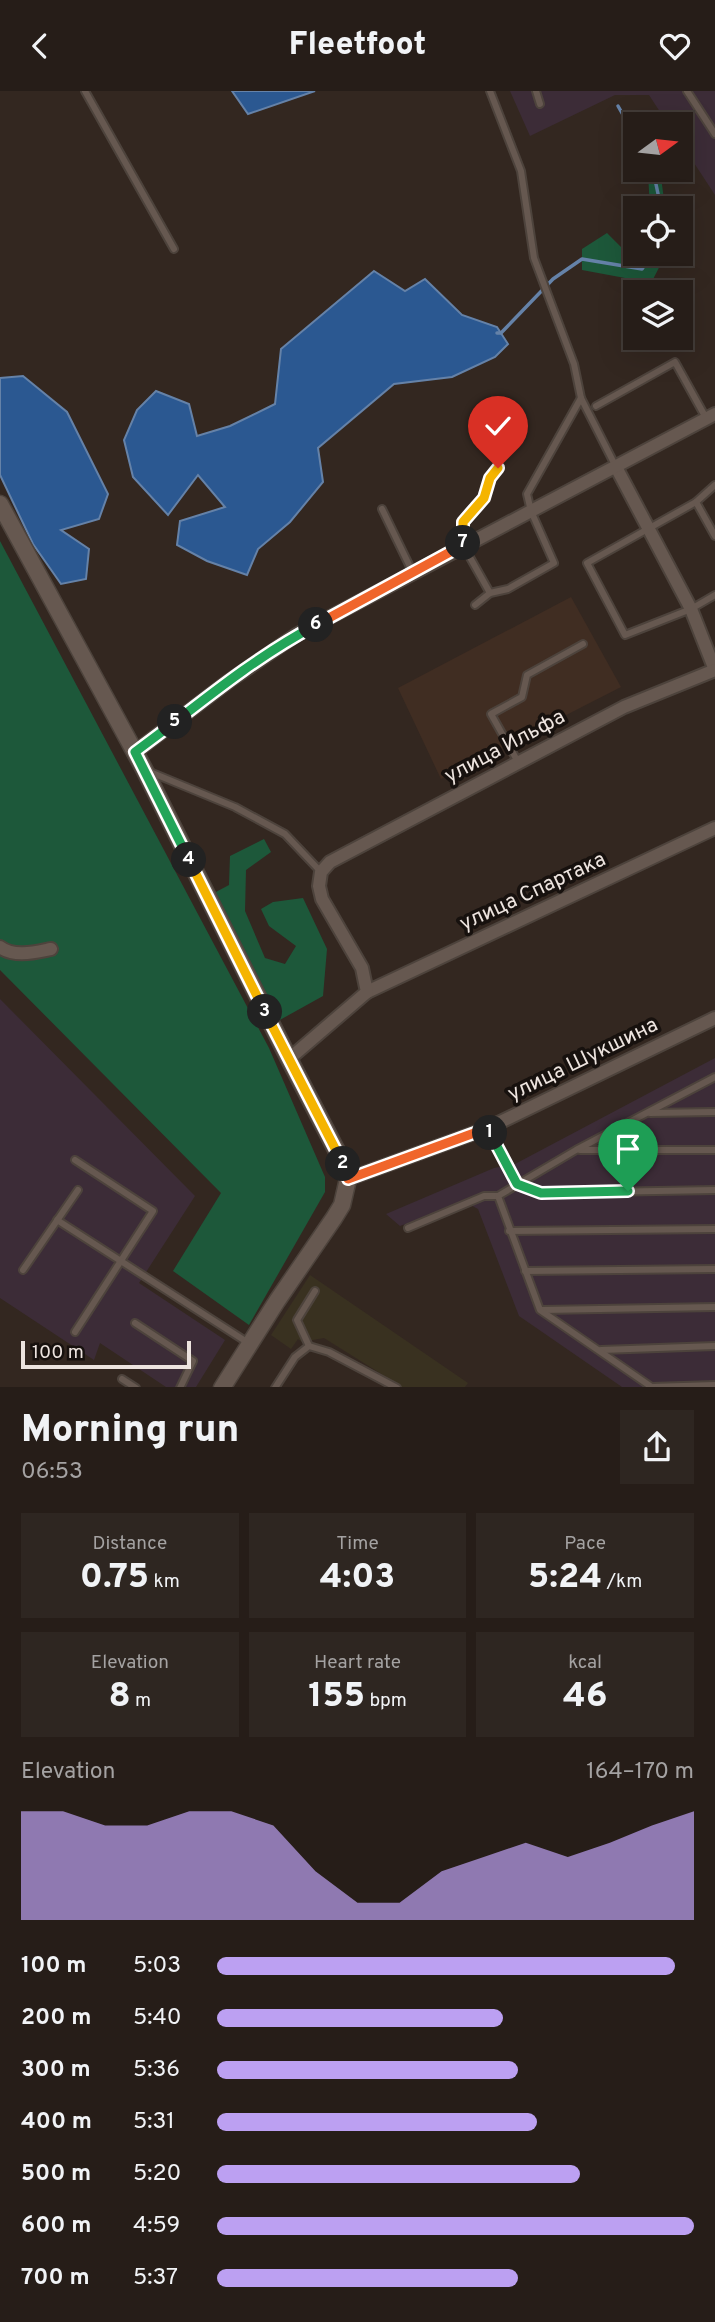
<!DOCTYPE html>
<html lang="en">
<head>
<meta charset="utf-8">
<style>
	body { margin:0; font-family:Overpass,sans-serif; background:#2e2621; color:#f1f3f6; height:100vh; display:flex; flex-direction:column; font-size:26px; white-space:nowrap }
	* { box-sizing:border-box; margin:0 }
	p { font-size:23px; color:#a4a2a2 }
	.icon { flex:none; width:38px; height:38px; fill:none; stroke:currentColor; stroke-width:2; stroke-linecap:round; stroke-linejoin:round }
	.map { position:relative; height:1296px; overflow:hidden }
	.details { display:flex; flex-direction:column; background:#261d18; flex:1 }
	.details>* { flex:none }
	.needle { width:46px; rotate:75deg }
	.buttons { position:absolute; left:623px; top:21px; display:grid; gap:14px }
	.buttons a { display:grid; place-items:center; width:70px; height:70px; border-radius:0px; background:#261d18; box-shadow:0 7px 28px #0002,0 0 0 2px #423b37; font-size:35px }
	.scale { position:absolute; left:21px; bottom:18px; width:170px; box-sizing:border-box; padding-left:7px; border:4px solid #ede4df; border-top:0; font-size:19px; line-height:24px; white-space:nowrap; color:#ede4df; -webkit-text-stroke:5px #17110e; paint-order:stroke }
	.pin { position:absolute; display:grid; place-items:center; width:60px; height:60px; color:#fff; margin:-72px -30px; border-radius:50% 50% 50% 0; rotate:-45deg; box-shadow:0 0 7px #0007 }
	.pin .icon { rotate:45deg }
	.km { position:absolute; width:35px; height:35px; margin:-18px; border-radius:50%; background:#222; color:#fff; font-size:19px; line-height:35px; text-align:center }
	.round { display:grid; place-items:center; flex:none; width:74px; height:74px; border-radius:0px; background:#2e2621 }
	.summary { display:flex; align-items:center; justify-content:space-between; height:119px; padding:0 21px }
	h1 { font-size:38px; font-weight:800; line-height:52px }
	.figures { display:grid; grid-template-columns:repeat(3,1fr); gap:10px; height:119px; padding:7px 21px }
	.figures div { display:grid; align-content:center; border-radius:0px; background:#2e2621; text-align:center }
	.figures b { font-size:35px; font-weight:800 }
	.figures small { font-size:19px; font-weight:400 }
	.figures p { font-size:19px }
	.chart { height:196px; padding:14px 21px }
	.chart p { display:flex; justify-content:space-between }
	.chart svg { width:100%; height:126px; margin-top:7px; fill:#bca0f2; opacity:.7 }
	ul { padding:0 21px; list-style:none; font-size:23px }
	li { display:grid; grid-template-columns:112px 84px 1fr; align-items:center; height:52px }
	li i { height:18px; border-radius:9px; background:#bca0f2 }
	header { display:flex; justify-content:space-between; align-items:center; height:91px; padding:0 21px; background:#261d18; font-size:32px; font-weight:800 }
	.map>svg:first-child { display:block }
	.commercial { fill:#393120 }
	.industrial { fill:#3c2c37 }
	.built { fill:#402d22 }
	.green { fill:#1d583a }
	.water { fill:#2b5891; stroke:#6582a8; stroke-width:2 }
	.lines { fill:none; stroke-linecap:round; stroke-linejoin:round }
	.stream { stroke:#6582a8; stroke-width:3.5 }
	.service-casing { stroke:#4d433c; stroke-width:10 }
	.minor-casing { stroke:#4d433c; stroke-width:16 }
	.tertiary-casing { stroke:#4d433c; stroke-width:19 }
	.service { stroke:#665850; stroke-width:6 }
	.minor { stroke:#665850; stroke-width:12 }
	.tertiary { stroke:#665850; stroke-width:16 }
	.split-1-casing { stroke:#fff; stroke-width:14 }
	.split-2-casing { stroke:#fff; stroke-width:14 }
	.split-3-casing { stroke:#fff; stroke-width:14 }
	.split-4-casing { stroke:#fff; stroke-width:14 }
	.split-5-casing { stroke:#fff; stroke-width:14 }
	.split-6-casing { stroke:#fff; stroke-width:14 }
	.split-7-casing { stroke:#fff; stroke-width:14 }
	.split-8-casing { stroke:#fff; stroke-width:14 }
	.split-1 { stroke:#22a559; stroke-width:9 }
	.split-2 { stroke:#f0652b; stroke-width:9 }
	.split-3 { stroke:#f5b400; stroke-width:9 }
	.split-4 { stroke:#f5b400; stroke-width:9 }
	.split-5 { stroke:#22a559; stroke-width:9 }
	.split-6 { stroke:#22a559; stroke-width:9 }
	.split-7 { stroke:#f0652b; stroke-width:9 }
	.split-8 { stroke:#f5b400; stroke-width:9 }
	.labels { text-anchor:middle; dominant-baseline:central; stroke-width:7; stroke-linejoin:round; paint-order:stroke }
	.street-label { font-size:21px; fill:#ede4df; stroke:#17110e }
</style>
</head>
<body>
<header><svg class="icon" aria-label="back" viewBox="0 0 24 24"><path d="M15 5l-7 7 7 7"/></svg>Fleetfoot<svg class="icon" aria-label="heart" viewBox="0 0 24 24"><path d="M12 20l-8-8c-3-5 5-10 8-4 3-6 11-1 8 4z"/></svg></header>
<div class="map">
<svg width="715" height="1297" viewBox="0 0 715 1297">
	<rect width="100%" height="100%" fill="#332720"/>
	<polygon class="commercial" points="310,1184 468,1292 465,1296 386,1296 378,1291 383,1284 324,1247 302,1251 298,1248 291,1258 271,1244"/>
	<g class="industrial">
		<polygon points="510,0 715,0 715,104 681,52 681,33 668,33 649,4 615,4 530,45"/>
		<polygon points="0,908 195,1105 139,1192 225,1249 196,1296 166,1296 100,1252 94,1269 0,1207"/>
		<polygon points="715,967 715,1296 622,1296 519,1225 478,1118 465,1111 400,1135 386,1123 494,1077 515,1073"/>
	</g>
	<polygon class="built" points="571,506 621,596 441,688 398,597"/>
	<g class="green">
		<polygon points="646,79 660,79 665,116 667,117 650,117 648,83"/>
		<polygon points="607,142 622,157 635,156 635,163 666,163 648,198 625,187 582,179 582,158"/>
		<polygon points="0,450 269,957 325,1086 325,1101 249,1234 173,1180 221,1102 0,879"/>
		<polygon points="264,748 271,761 246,779 245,820 265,867 285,873 296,855 269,835 261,818 273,811 303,807 327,858 323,905 278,930 214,802 229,794 230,765"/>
	</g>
	<g class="water">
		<polygon points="232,0 315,0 248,23"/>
		<polygon points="374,180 405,200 425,188 462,224 497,236 508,253 495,266 452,286 394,293 318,357 323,391 290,431 258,458 247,484 207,470 177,454 180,430 225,416 198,384 168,424 133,386 124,349 137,319 156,300 189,313 197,345 230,335 275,313 281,258"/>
		<polygon points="23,285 67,321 108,403 99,428 61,439 89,458 86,488 61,493 33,453 0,384 0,287"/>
	</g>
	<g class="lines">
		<g class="stream">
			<polyline points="618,15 635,45"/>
			<polyline points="653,79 661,117"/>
			<polyline points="497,242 501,242 553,188 582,168 642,178 652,163"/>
		</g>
		<g class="service-casing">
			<g id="service">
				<polyline points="85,0 174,158"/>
				<polyline points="490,0 521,80 534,167 574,273 581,307 616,376"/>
				<polyline points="536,0 540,13"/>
				<polyline points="687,0 715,43"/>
				<polyline points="596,315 675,271 706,327"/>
				<polyline points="715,394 696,411 587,472 625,544 691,518 715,504"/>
				<polyline points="696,411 715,445"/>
				<polyline points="382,418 413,482"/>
				<polyline points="490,502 463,454 463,431 484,407 490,387 497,377"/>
				<polyline points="475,514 490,502 508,498 554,472 531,420 527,403 581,307"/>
				<polyline points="518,671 491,623 522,606 527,584 583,553"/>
				<polyline points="150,681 235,716 285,743 321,781"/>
				<polyline points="650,1022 715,1021"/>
				<polyline points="488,1037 517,1093 541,1102 715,1099"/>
				<polyline points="580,1059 715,1059"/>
				<polyline points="75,1069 153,1120 75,1241"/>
				<polyline points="57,1129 250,1253"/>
				<polyline points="408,1137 484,1105 498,1105"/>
				<polyline points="509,1140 715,1138"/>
				<polyline points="23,1179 78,1099"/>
				<polyline points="525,1180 715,1178"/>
				<polyline points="542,1219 715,1216"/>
				<polyline points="135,1232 193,1270 180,1297"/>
				<polyline points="309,1255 297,1229 315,1200"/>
				<polyline points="601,1259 715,1255"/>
				<polyline points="122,1288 136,1297"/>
				<polyline points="651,1296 715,1294"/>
				<polyline points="275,1297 295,1266 309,1255 329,1261 397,1297"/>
				<polyline points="653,1297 540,1219 498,1105 576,1059 715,986"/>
			</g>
		</g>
		<g class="minor-casing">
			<g id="minor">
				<polyline points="616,376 691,518 715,579"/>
				<polyline points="135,661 229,590 296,544 715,323"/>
				<path d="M0 856C14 867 36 861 51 858"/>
				<polyline points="367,901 715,737"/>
				<polyline points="289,968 367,901 362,877 322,808 319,795 321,781 330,771 624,616 715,579"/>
				<polyline points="348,1088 488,1037 715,927"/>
			</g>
		</g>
		<g class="tertiary-casing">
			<polyline id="tertiary" points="0,413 144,678 289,968 342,1070 348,1088 342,1114 334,1127 277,1210 222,1297"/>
		</g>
		<use href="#service" class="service"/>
		<use href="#minor" class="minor"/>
		<use href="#tertiary" class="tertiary"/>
	</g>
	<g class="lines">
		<g class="split-1-casing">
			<polyline id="split-1" points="490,1042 517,1093 541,1102 628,1100"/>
		</g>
		<g class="split-2-casing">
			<polyline id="split-2" points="343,1073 348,1088 488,1037 490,1042"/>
		</g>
		<g class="split-3-casing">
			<polyline id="split-3" points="265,921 343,1073"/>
		</g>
		<g class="split-4-casing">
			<polyline id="split-4" points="189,769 265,921"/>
		</g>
		<g class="split-5-casing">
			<polyline id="split-5" points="175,631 135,661 189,769"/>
		</g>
		<g class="split-6-casing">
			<path id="split-6" d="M175 631C220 596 265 561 316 534"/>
		</g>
		<g class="split-7-casing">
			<polyline id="split-7" points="316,534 463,454 463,452"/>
		</g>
		<g class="split-8-casing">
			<polyline id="split-8" points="463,452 463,431 484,407 490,387 498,377"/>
		</g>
		<use href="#split-1" class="split-1"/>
		<use href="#split-2" class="split-2"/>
		<use href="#split-3" class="split-3"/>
		<use href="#split-4" class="split-4"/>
		<use href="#split-5" class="split-5"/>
		<use href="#split-6" class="split-6"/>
		<use href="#split-7" class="split-7"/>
		<use href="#split-8" class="split-8"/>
	</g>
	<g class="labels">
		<g class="street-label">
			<text transform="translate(505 656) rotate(-28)">улица Ильфа</text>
			<text transform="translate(533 801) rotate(-25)">улица Спартака</text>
			<text transform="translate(583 969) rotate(-26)">улица Шукшина</text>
		</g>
	</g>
</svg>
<div class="buttons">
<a><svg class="needle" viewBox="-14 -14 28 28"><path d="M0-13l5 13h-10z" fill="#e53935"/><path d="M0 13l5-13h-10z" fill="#a4a2a2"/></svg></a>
<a><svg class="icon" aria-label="locate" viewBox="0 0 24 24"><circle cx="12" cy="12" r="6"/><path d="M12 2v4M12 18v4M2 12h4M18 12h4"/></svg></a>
<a><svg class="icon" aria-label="layers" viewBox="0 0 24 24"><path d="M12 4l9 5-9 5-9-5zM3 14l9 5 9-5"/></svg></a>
</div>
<div class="scale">100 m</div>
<div class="pin" style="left:628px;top:1100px;background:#1e9e55"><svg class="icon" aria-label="arrive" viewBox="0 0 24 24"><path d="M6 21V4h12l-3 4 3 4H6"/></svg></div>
<div class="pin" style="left:498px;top:377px;background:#d93025"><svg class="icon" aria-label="check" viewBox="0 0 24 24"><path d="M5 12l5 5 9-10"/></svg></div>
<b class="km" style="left:490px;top:1042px">1</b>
<b class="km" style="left:343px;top:1073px">2</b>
<b class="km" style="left:265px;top:921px">3</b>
<b class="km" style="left:189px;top:769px">4</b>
<b class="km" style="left:175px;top:631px">5</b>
<b class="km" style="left:316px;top:534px">6</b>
<b class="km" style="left:463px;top:452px">7</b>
</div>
<section class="details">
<div class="summary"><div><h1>Morning run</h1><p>06:53</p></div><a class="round"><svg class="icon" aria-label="share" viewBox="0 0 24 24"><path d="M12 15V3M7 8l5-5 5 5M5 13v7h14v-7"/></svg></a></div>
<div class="figures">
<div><p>Distance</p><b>0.75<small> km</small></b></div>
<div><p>Time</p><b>4:03</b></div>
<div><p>Pace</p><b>5:24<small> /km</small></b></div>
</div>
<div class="figures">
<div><p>Elevation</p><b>8<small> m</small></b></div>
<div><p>Heart rate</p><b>155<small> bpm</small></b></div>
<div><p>kcal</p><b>46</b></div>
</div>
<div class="chart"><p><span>Elevation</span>164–170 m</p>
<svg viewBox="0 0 160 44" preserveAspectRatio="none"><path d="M0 44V6L10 6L20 11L30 11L40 6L50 6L60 11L70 27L80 38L90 38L100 27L110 22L120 17L130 22L140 17L150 11L160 6V44z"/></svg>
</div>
<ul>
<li><b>100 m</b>5:03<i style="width:96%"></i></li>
<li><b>200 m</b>5:40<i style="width:60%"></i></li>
<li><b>300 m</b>5:36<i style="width:63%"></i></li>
<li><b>400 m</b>5:31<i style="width:67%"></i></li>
<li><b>500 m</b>5:20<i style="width:76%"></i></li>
<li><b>600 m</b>4:59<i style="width:100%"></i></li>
<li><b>700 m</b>5:37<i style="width:63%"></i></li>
</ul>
</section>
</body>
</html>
